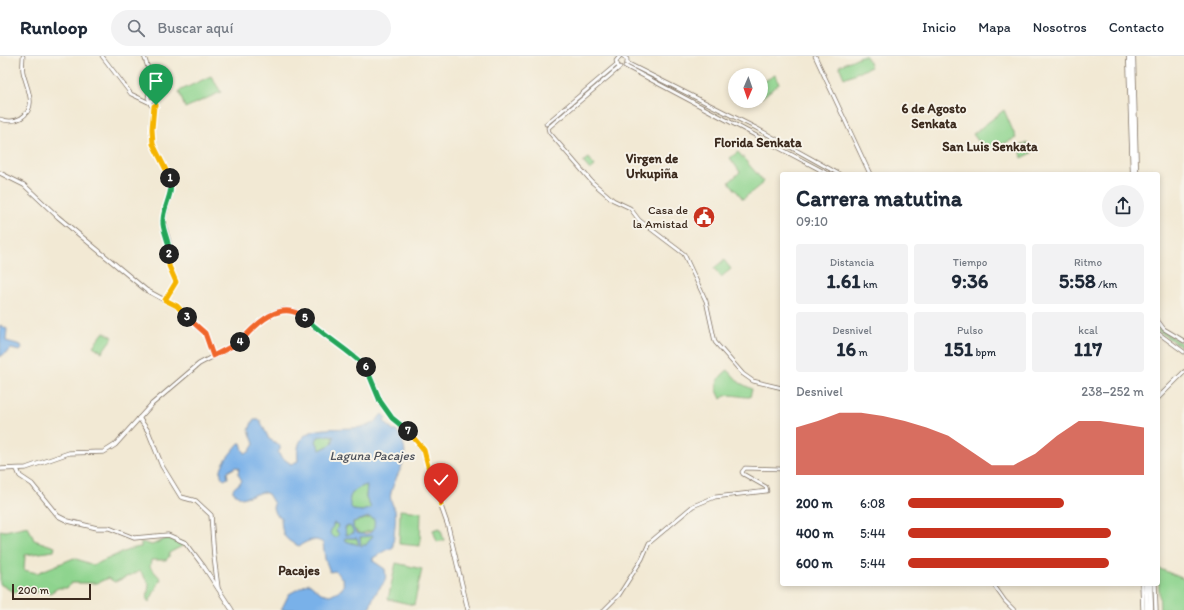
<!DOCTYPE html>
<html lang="es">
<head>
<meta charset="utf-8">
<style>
	body { margin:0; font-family:Itim,sans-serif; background:#f2f2f3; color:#1f2937; height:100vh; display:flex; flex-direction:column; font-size:15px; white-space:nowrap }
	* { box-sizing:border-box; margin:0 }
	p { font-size:13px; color:#747a83 }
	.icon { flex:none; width:22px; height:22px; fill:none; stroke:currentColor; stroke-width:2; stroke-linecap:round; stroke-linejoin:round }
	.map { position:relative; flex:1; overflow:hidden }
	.panel { position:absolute; left:780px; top:116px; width:380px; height:414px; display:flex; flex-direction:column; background:#fff; border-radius:4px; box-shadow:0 2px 6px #0003 }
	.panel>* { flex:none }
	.needle { width:26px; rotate:182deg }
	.fabs { position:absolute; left:728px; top:12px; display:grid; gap:8px }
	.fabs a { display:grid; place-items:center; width:40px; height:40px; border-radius:50%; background:#fff; box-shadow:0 2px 6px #0003; font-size:20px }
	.scale { position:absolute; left:12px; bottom:10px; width:79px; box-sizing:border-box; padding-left:4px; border:2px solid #3b2a1e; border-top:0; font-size:11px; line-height:14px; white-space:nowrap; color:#3b2a1e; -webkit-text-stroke:3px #f7f3e8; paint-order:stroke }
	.pin { position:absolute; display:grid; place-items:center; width:34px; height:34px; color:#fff; margin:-41px -17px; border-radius:50% 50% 50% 0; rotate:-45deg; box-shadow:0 0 4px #0007 }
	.pin .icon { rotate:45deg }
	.km { position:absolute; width:20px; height:20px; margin:-10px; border-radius:50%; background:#222; color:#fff; font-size:11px; line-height:20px; text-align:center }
	.round { display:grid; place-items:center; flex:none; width:42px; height:42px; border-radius:21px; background:#f2f2f3 }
	.overview { display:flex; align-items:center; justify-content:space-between; height:68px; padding:0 16px }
	h1 { font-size:22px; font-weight:800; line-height:30px }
	.figures { display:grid; grid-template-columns:repeat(3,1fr); gap:6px; height:68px; padding:4px 16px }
	.figures div { display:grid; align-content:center; border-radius:4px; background:#f2f2f3; text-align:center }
	.figures b { font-size:20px; font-weight:800 }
	.figures small { font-size:11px; font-weight:400 }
	.figures p { font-size:11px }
	.chart { height:112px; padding:8px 16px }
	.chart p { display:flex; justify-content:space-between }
	.chart svg { width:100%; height:72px; margin-top:4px; fill:#c8321e; opacity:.7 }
	ul { padding:0 16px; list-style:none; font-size:13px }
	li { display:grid; grid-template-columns:64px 48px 1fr; align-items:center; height:30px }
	li i { height:10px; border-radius:5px; background:#c8321e }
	header { display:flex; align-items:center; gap:24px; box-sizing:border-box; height:56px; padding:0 20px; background:#fff; border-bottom:1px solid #e0e1e3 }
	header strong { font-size:19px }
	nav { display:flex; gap:22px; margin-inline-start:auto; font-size:14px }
	.search { width:280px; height:36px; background:#f2f2f3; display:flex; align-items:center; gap:10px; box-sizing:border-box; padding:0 14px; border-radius:22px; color:#747a83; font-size:15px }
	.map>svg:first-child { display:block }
	.green { fill:#8ed48e; stroke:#647f56 }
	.water { fill:#79b1e9; stroke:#5a6e84; fill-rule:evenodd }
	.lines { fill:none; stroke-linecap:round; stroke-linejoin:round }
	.minor-casing { stroke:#7b6d5e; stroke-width:4.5 }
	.major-casing { stroke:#7b6d5e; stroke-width:5 }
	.highway-casing { stroke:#7b6d5e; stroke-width:6 }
	.minor { stroke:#fff; stroke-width:3 }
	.major { stroke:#fff; stroke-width:3.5 }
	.highway { stroke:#fff; stroke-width:4.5 }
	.split-1-casing { stroke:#fff; stroke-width:8 }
	.split-2-casing { stroke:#fff; stroke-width:8 }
	.split-3-casing { stroke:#fff; stroke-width:8 }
	.split-4-casing { stroke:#fff; stroke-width:8 }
	.split-5-casing { stroke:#fff; stroke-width:8 }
	.split-6-casing { stroke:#fff; stroke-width:8 }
	.split-7-casing { stroke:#fff; stroke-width:8 }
	.split-8-casing { stroke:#fff; stroke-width:8 }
	.split-1 { stroke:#f5b400; stroke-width:5 }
	.split-2 { stroke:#22a559; stroke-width:5 }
	.split-3 { stroke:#f5b400; stroke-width:5 }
	.split-4 { stroke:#f0652b; stroke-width:5 }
	.split-5 { stroke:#f0652b; stroke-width:5 }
	.split-6 { stroke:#22a559; stroke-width:5 }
	.split-7 { stroke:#22a559; stroke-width:5 }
	.split-8 { stroke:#f5b400; stroke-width:5 }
	.labels { text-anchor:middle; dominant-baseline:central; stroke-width:4; stroke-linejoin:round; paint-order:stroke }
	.poi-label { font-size:12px; fill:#3b2a1e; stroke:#f7f3e8; text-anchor:end }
	.neighbourhood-label { font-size:13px; font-weight:bold; fill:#3b2a1e; stroke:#f7f3e8 }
	.water-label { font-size:13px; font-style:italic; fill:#4e525b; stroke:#f7f3e8 }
</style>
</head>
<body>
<header>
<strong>Runloop</strong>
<div class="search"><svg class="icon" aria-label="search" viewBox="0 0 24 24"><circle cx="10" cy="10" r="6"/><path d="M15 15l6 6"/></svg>Buscar aquí</div>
<nav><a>Inicio</a><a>Mapa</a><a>Nosotros</a><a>Contacto</a></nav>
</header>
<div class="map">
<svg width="1184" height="554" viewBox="0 0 1184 554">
	<rect width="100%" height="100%" fill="#f7f3e8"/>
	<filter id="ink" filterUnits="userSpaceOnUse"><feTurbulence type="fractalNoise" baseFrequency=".025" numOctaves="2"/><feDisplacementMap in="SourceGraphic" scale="8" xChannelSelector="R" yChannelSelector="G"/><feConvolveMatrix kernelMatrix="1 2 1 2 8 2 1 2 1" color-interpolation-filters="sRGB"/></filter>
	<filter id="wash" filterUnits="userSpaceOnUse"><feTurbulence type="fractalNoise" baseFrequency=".012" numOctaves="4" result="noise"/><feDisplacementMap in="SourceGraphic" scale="16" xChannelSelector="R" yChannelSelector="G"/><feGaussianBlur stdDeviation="0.9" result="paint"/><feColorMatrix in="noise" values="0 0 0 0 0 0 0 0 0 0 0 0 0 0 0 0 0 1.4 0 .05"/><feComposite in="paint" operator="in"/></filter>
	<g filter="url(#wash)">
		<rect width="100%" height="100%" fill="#f2e9d4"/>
		<g class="green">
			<polygon points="861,0 866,0 871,11 844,22 839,10"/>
			<polygon points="775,19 779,28 761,42 761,27"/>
			<polygon points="211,20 221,36 185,52 179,35"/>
			<polygon points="1004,54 1016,82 986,96 973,78"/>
			<polygon points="1027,87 1032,97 1022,102 1020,90"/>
			<polygon points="738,96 764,126 743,143 729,126 740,116 730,102"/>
			<polygon points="589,102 595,110 590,114 583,106"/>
			<polygon points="724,204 731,213 721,221 714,212"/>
			<polygon points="1158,272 1181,287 1184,290 1184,293 1158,275"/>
			<polygon points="104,276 113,281 102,296 93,290"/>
			<path d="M728 314 740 327 752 333 750 341C741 342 728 335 721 343 720 340 717 336 717 333 715 325 723 317 728 314Z"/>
			<polygon points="330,379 334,381 332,388 320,394 316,385 318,380"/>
			<path d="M367 429 366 441 371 452 362 455 353 454C343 441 355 432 367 429Z"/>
			<polygon points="400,454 421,456 420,490 399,488"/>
			<polygon points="373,461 376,470 374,474 360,478 353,472 353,466"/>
			<polygon points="334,467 338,469 339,478 335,482 329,477"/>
			<path d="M28 470 34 484 55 491 54 495 25 499 24 514 37 517 74 502 93 509C105 505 130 491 141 491V486L152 489 167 482 182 487 184 489 169 497V501L166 504H151L150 511 161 523 149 546 147 544 149 528 140 515 115 526 108 522 97 527H71L67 532H58L50 537 39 535 33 537 26 532 15 537 0 528V474L5 475Z"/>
			<circle cx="349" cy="475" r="4.5"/>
			<polygon points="440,472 444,484 437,486 433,474"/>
			<polygon points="370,479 374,481 365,490 361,490 360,481"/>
			<polygon points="346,482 357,482 359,489 345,485 344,483"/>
			<polygon points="396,507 422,513 414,549 388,543"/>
			<polygon points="1158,512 1184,523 1184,554 1160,554"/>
		</g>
		<g class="water">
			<polygon points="0,269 7,273 6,285 21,289 22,293 20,295 11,293 0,301"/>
			<path d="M382 358 386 362 384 365 393 375H397C415 402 397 412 391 437 389 443 393 449 395 454 397 464 393 482 393 492L386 494 373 502V505L385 513C388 529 381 527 375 539 372 543 371 549 369 554L327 552 281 554 289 538 309 527 321 537 330 539 342 533C346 523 341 522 335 515L330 516 325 503 323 487C315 481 307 485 299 490 282 483 282 477 281 461L275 458 273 452 274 448 268 438 263 436 242 442 233 436V433L242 425 238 418 239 412 236 411 227 416 228 422 224 424C213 414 232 396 239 387H241L243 394 245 397 249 396 254 388 249 374 253 364H260L269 383 280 389V394L278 396 280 400 291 408 298 405C292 357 347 381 374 367 377 365 379 360 382 358ZM330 379 334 381 332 388 320 394 316 385 318 381ZM367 429 366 441 371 452 362 455 353 454C344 441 354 432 367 429ZM369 461 374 463C376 475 370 481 357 477L353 472V466ZM334 467 338 469 336 475 339 478 335 482 330 477ZM350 470 354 477 346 479 345 471ZM373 480 365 490 364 488 361 490 360 481ZM346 482H357L359 489 345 485 344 483Z"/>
		</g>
	</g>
	<g filter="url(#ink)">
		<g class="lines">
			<g class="minor-casing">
				<g id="minor">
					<polyline points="102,0 131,38 150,47"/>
					<polyline points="144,0 151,21 148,42 150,45"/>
					<polyline points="623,0 627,3 627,8"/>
					<polyline points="815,0 870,118"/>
					<polyline points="627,7 756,72 839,118"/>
					<polyline points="618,10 616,5 620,0"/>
					<polyline points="625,10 828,118"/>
					<polyline points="620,11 548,72 549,76 592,126 613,144 630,152 639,164 684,198 706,245 715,286 743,318 753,325 782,332"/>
					<circle cx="153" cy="47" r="3"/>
					<polyline points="154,50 151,73 153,88 168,116 171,126 169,143 163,165 169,185 169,210 176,226 165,244"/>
					<path d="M0 63C8 66 14 66 21 62 39 51 26 31 23 16 22 11 23 5 23 0"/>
					<polyline points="546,68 617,8"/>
					<polyline points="1158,265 1164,273 1184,285"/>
					<polyline points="1158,277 1184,296"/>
					<polyline points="993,528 1005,545 1014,554"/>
					<polyline points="604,554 619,539 642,503 649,487 693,450 715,441 767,435 766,431 743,418 742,416 745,412 782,413"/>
				</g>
			</g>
			<g class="major-casing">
				<g id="major">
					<polyline points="0,117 24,129 58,161 146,234 181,253 191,266 205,277 213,300"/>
					<polyline points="1158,342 1184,316"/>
					<polyline points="139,362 148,375 162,410 181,441 196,445 211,459 214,501 218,532"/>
					<polyline points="0,413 26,412 69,397 104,396 115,389 152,348 199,308 240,286 257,268 271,258 284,254 296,256 329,282 353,299 367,312 380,345 392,362 411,378 424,394 431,422 448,470 468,554"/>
					<polyline points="17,413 20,420 32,428 58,460 68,465 97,472 109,472 134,482 168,479 186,487 204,511 232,554"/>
					<polyline points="1142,528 1143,554"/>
					<polyline points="1155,528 1156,554"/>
				</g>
			</g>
			<g class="highway-casing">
				<g id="highway">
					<polyline points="1129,0 1133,118"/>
					<polyline points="1133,0 1136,118"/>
					<polyline points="1146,528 1147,554"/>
					<polyline points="1150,528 1151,554"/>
				</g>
			</g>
			<use href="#minor" class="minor"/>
			<use href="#major" class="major"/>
			<use href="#highway" class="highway"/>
		</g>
	</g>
	<g class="lines" filter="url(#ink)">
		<g class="split-1-casing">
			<polyline id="split-1" points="156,49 154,50 152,73 153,88 170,122"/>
		</g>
		<g class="split-2-casing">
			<path id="split-2" d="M169 198C170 184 162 175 163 165 163 150 174 138 170 122"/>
		</g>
		<g class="split-3-casing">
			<polyline id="split-3" points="169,198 169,210 176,226 165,244 177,250 187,261"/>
		</g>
		<g class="split-4-casing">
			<polyline id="split-4" points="187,261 205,277 213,300 240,286"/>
		</g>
		<g class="split-5-casing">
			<path id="split-5" d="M240 286C256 268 281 242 305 262"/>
		</g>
		<g class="split-6-casing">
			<path id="split-6" d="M305 262C324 280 347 293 366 311"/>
		</g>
		<g class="split-7-casing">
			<polyline id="split-7" points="366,311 380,345 392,362 408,375"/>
		</g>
		<g class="split-8-casing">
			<polyline id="split-8" points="408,375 424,394 431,422 441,448"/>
		</g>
		<use href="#split-1" class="split-1"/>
		<use href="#split-2" class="split-2"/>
		<use href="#split-3" class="split-3"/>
		<use href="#split-4" class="split-4"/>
		<use href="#split-5" class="split-5"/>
		<use href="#split-6" class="split-6"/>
		<use href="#split-7" class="split-7"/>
		<use href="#split-8" class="split-8"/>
	</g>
	<defs>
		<g id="civic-disc" transform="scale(1.15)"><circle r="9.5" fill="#c8321e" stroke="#f7f3e8"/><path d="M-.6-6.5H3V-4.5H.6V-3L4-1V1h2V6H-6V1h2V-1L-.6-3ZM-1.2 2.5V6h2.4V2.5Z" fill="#fff"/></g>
	</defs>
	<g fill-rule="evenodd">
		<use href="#civic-disc" x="704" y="161"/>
	</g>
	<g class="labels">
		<g class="poi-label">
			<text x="688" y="154">Casa de<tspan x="688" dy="14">la Amistad</tspan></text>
		</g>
		<g class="neighbourhood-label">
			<text x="934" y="52">6 de Agosto<tspan x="934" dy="15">Senkata</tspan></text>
			<text x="758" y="86">Florida Senkata</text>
			<text x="990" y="90">San Luis Senkata</text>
			<text x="652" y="102">Virgen de<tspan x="652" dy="15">Urkupiña</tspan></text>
			<text x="299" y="514">Pacajes</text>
		</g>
		<g class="water-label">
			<text x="372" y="399">Laguna Pacajes</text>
		</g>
	</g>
</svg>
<div class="fabs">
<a><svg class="needle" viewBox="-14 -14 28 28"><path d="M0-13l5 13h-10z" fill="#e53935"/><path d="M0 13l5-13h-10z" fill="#747a83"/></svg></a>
</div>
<div class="scale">200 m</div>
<div class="pin" style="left:156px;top:49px;background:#1e9e55"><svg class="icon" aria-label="arrive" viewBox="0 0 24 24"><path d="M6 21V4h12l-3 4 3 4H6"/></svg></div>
<div class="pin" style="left:441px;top:448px;background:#d93025"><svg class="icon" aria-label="check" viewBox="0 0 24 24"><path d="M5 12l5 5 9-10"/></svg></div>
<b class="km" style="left:170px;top:122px">1</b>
<b class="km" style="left:169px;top:198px">2</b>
<b class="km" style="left:187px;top:261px">3</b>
<b class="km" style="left:240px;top:286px">4</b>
<b class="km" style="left:305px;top:262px">5</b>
<b class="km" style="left:366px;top:311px">6</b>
<b class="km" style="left:408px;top:375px">7</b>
<section class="panel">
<div class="overview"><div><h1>Carrera matutina</h1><p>09:10</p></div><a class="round"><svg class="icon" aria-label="share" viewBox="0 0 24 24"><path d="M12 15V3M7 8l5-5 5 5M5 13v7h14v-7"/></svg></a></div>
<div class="figures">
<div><p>Distancia</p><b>1.61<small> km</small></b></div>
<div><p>Tiempo</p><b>9:36</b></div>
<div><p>Ritmo</p><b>5:58<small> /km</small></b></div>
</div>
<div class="figures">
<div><p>Desnivel</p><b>16<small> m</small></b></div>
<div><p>Pulso</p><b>151<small> bpm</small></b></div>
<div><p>kcal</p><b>117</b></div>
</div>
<div class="chart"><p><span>Desnivel</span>238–252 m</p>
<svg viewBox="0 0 160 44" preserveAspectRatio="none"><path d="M0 44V15L10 11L20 6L30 6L40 8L50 11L60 15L70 20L80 29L90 38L100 38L110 31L120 20L130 11L140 11L150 13L160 15V44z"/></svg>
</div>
<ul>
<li><b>200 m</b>6:08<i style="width:66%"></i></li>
<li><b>400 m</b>5:44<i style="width:86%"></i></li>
<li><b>600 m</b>5:44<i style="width:85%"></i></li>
</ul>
</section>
</div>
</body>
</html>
